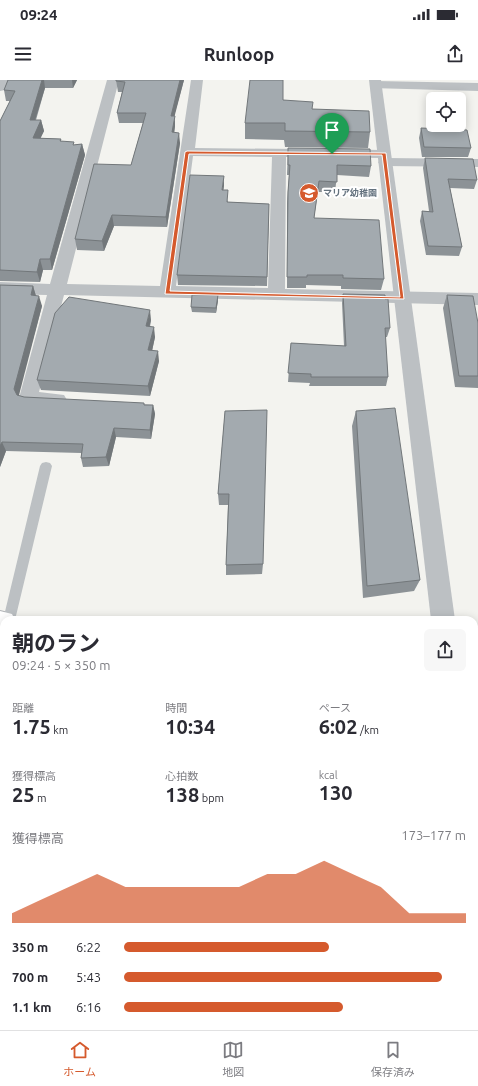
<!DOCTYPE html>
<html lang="ja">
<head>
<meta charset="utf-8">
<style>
	body { margin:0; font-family:Ubuntu,"Noto Sans JP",sans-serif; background:#f7f7f7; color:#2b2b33; height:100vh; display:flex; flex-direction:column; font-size:15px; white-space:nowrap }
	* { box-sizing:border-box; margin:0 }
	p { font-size:13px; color:#7c7c81 }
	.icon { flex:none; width:22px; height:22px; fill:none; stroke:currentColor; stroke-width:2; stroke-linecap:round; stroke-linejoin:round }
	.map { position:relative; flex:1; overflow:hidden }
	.panel { position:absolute; left:0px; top:536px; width:478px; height:414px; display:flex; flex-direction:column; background:#fff; border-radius:12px 12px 0 0; box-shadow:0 2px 10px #0003 }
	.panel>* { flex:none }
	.fabs { position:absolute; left:426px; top:12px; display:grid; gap:8px }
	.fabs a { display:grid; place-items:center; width:40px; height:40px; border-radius:6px; background:#fff; box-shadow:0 2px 10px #0003; font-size:20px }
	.pin { position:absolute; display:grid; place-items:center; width:34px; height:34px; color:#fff; margin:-41px -17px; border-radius:50% 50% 50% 0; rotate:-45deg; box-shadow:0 0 4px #0007 }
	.pin .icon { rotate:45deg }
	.round { display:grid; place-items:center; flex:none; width:42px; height:42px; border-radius:6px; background:#f7f7f7 }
	.overview { display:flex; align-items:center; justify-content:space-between; height:68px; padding:0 12px }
	h1 { font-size:22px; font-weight:700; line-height:30px }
	.figures { display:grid; grid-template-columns:repeat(3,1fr); gap:6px; height:68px; padding:4px 12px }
	.figures div { display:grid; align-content:center }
	.figures b { font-size:20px; font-weight:700 }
	.figures small { font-size:11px; font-weight:400 }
	.figures p { font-size:11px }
	.chart { height:112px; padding:8px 12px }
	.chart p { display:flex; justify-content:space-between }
	.chart svg { width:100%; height:72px; margin-top:4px; fill:#d55a2d; opacity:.7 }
	ul { padding:0 12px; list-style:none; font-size:13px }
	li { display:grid; grid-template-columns:64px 48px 1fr; align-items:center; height:30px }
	li i { height:10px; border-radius:5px; background:#d55a2d }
	.status { display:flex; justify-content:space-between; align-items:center; height:28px; padding:0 20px; background:#fff; direction:ltr }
	.status svg { height:11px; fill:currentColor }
	header { display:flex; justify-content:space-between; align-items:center; height:52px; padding:0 12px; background:#fff; font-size:18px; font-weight:700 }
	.tab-bar { display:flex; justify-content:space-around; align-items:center; height:56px; border-top:1px solid #e1e1e2; background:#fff; font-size:11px; color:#7c7c81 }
	.tab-bar a { display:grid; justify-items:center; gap:2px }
	.tab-bar .active { color:#d55a2d }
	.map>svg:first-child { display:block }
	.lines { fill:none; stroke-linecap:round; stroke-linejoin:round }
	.trunk-casing { stroke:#b1b4b7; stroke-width:2 }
	.service { fill:#bcc0c3; fill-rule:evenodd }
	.minor { fill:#bcc0c3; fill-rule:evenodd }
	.tertiary { fill:#bcc0c3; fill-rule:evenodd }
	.trunk { fill:#fff; fill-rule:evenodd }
	.wall { fill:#8c9296 }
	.shaded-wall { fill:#72777a }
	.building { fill:#a3aaaf; stroke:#72777a }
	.route { fill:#d55a2d; stroke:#fff; fill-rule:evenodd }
	.labels { text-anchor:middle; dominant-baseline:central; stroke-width:4; stroke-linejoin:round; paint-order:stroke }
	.far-poi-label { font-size:9px; font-weight:bold; fill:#64727e; stroke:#fff; text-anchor:start }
</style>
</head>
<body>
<div class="status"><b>09:24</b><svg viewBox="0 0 49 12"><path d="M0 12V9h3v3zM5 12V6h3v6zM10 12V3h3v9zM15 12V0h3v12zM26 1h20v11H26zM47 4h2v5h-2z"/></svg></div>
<header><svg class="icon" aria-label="menu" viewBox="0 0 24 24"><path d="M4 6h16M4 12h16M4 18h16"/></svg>Runloop<svg class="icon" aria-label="share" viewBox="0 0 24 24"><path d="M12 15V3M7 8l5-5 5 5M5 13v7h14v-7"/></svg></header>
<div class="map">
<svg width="478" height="950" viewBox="0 0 478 950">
	<rect width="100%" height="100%" fill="#f3f3ef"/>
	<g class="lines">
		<g class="trunk-casing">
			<g id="trunk">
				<polygon points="0,531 12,534 15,540 4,540 4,553 0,553"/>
				<rect x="474" y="548" width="4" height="22"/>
				<rect x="0" y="555" width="4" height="22"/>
				<rect x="474" y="573" width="4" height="22"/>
			</g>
		</g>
		<polygon class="service" points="46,382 50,383 52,386 15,540 4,540 4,543 3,540 40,386 42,383"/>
		<g class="minor">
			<polygon points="0,0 9,0 5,10 0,11"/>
			<path d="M107 0H119L67 204 160 206 191 0H203L195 68 384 70 389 71 391 74 386 78 478 79V87L385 86 380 85 378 82 383 78 286 77 285 209 478 213V225L64 215 39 312 64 315 67 320 64 325C51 329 34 327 21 323L19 318 47 215 0 214V202L50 204ZM193 76 272 77 268 208 176 206Z"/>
			<polygon points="376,1 478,3 478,11 371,8 370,5 371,2"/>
		</g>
		<polygon class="tertiary" points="369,0 381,0 455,540 431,540"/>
		<use href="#trunk" class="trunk"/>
	</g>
	<g class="wall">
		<polygon points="8,0 77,0 73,8 45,8 36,40 41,40 44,51 40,58 61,59 61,61 74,65 82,64 85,75 52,190 43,190 40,202 0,201 0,41 10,21 6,21 4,10"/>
		<polygon points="116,0 184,0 174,36 175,46 174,52 180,63 167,147 114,146 104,171 77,170 75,159 131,85 143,43 119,43 117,33 122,12 118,12"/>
		<polygon points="283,20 312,29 370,52 368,68 285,67 284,60 245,59 245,43"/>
		<polygon points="421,48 471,68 468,77 422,77 419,58"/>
		<polygon points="288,68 371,86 369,97 337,95 335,112 318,112 314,138 384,199 381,210 341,209 341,206 306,205 306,208 287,208 287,123 289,95 287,95"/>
		<polygon points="425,78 477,100 474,109 450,108 462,167 459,176 426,175 420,141 422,131 429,131 423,88"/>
		<polygon points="224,106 223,110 228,122 269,124 267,206 178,205 177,195"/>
		<polygon points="0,205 33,206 36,216 42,226 18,315 24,317 153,325 155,334 151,359 116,357 109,386 83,387 81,378 81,373 6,371 0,387"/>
		<polygon points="343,214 390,248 387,257 385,257 388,297 386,306 309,306 310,303 288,302 291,263 344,266 342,223"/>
		<polygon points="218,215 218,220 216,233 192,232 191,227"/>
		<polygon points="447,215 478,243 478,308 455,307 443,228"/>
		<polygon points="151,240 150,247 155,257 152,271 159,281 150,316 41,310 37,300"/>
		<polygon points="225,331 263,484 262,494 226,495 226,485 228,425 219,425 218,414"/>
		<polygon points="356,331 420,500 414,511 363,518 352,346"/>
	</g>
	<g class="shaded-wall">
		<polygon points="42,0 44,0 45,8 32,50 30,40"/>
		<polygon points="72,0 77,0 73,8"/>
		<polygon points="180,0 184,0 172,46 171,36"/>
		<polygon points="175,36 175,46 173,63 172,52"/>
		<polygon points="41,40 44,51 36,68 33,58"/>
		<polygon points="179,53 180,63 167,147 166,137"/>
		<polygon points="82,64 85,75 52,190 50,179"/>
		<polygon points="224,96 224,106 222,120 222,110"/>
		<polygon points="112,135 114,146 104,171 102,161"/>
		<polygon points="40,179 43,190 40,202 37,192"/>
		<polygon points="33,206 36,216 31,215"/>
		<polygon points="218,215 218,220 216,233 216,228"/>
		<polygon points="39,216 42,226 18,319 14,309"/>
		<polygon points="150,230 151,240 147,256 146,246"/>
		<polygon points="154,247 155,257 150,280 148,270"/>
		<polygon points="158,271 159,281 150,316 148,306"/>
		<polygon points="153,325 155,334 151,359 150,350"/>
		<polygon points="114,348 116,357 109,386 106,377"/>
		<polygon points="2,362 6,371 0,387 0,366"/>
		<polygon points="4,658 4,671 2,669"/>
	</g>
	<g class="building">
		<polygon points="8,0 42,0 30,40 41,40 33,58 61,59 60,61 74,62 73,65 82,64 50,179 40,179 37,192 0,190 0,41 15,11 4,10"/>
		<polygon points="116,0 180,0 171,36 175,36 172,52 179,53 166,137 112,135 102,161 75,159 94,84 131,85 146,33 117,33 125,2 116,1"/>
		<polygon points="250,0 283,0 283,20 313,22 312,29 369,31 370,52 285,51 285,43 245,43"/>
		<polygon points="421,48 467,50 471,68 424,67"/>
		<polygon points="288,68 370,69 371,86 337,85 337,102 319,101 314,138 379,140 384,199 343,198 343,195 307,195 307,197 287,197 288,112 290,85 288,85"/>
		<polygon points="425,78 473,79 477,100 448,99 462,167 428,166 422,131 433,132"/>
		<polygon points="190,95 224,96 222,110 228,110 227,122 269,124 267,197 177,195"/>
		<polygon points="0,205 33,206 31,215 39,216 14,309 17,315 24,317 144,323 144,325 153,325 150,350 114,348 106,377 81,378 83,364 2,362 0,366"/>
		<polygon points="343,214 385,215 385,219 388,219 390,248 385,248 388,297 311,297 311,294 288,293 291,263 346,266"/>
		<polygon points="192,215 218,215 216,228 191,227"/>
		<polygon points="447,215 473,216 478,243 478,296 459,296"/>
		<polygon points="69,217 150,230 146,246 154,247 148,270 158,271 148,306 37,300 55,233"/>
		<polygon points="395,328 420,500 367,506 356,331"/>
		<polygon points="267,330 263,484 226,485 229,414 218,414 225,331"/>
		<polygon points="0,605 4,605 4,658 2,669 4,669 4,913 0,913"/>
	</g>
	<path class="route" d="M187 71 386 73 404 219 165 214 185 72ZM189 74 382 75 400 217 170 211Z"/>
	<defs>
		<g id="school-disc" transform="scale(1)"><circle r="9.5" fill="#d55a2d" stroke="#fff"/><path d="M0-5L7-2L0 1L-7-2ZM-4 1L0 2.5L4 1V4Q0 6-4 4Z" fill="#fff"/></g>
	</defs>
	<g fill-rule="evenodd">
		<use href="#school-disc" x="309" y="113"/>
	</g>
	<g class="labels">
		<g class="far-poi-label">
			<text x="323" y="113">マリア幼稚園</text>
		</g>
	</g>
</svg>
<div class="fabs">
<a><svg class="icon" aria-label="locate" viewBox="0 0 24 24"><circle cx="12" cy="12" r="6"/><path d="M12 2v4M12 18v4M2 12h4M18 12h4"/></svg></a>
</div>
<div class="pin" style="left:332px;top:74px;background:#1e9e55"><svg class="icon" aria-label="arrive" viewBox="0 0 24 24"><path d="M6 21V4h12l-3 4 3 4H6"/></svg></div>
<section class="panel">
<div class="overview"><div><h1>朝のラン</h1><p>09:24 · 5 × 350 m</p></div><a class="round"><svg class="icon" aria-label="share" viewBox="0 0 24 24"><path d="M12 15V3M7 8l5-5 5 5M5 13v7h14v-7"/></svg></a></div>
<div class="figures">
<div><p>距離</p><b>1.75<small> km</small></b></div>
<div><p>時間</p><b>10:34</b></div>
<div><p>ペース</p><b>6:02<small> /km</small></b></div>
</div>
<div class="figures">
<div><p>獲得標高</p><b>25<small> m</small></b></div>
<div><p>心拍数</p><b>138<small> bpm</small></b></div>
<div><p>kcal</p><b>130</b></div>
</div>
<div class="chart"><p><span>獲得標高</span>173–177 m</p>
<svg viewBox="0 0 160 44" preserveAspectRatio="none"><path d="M0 44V38L10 30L20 22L30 14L40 22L50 22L60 22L70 22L80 22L90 14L100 14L110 6L120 14L130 22L140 38L150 38L160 38V44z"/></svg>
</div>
<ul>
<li><b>350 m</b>6:22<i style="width:60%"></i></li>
<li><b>700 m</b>5:43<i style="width:93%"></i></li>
<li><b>1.1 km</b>6:16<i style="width:64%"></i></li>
</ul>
</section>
</div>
<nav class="tab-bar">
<a class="active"><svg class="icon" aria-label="home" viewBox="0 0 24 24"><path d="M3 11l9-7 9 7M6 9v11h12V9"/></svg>ホーム</a>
<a><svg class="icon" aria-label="map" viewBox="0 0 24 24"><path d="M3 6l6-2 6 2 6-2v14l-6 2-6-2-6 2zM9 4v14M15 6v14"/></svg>地図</a>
<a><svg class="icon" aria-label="saved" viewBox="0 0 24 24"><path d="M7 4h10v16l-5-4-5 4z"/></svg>保存済み</a>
</nav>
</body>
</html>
